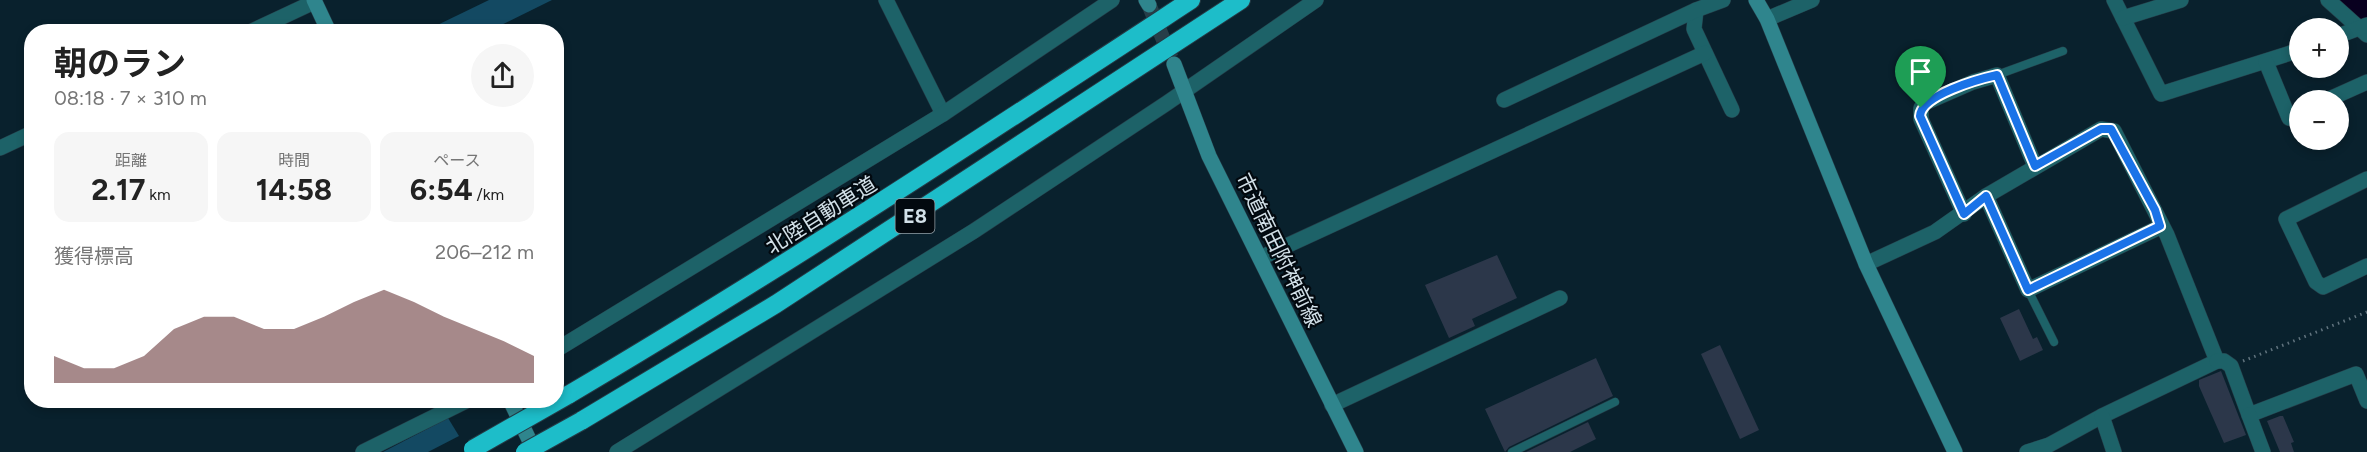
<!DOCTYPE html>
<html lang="ja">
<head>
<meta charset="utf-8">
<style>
	body { margin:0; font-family:Figtree,"Noto Sans JP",sans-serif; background:#f6f6f6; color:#222; height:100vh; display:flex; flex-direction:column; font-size:22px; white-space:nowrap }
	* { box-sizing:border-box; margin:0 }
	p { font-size:20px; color:#767676 }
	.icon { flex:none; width:33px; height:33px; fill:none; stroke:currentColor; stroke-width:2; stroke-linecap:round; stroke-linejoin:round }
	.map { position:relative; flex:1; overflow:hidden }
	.side { position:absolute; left:24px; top:24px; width:540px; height:384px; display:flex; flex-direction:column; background:#fff; border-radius:24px; box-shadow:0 3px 9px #0003 }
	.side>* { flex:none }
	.fabs { position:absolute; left:2289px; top:18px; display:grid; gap:12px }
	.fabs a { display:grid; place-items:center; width:60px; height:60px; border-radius:50%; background:#fff; box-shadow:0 3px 9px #0003; font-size:30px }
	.pin { position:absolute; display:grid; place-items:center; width:51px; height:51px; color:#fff; margin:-62px -26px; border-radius:50% 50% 50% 0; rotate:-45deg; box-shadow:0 0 6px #0007 }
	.pin .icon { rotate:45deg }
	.round { display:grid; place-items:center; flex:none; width:63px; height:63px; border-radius:32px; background:#f6f6f6 }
	.headline { display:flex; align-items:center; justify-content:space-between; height:102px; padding:0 30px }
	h1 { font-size:33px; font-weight:700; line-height:45px }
	.metrics { display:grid; grid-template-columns:repeat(3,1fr); gap:9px; height:102px; padding:6px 30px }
	.metrics div { display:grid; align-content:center; border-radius:15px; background:#f6f6f6; text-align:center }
	.metrics b { font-size:30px; font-weight:700 }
	.metrics small { font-size:16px; font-weight:400 }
	.metrics p { font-size:16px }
	.chart { height:168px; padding:12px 30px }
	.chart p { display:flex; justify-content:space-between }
	.chart svg { width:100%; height:108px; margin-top:6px; fill:#81585a; opacity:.7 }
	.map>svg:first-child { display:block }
	.green { fill:#134962 }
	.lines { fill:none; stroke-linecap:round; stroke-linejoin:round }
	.river { stroke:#08001f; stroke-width:30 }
	.building { fill:#2c374a }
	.secondary-tunnel { stroke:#273e49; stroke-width:15; stroke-dasharray:15 8; stroke-linecap:butt }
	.lane-casing { stroke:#253c47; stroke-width:9 }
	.street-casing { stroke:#253c47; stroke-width:16 }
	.secondary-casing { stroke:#253c47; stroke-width:16 }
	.highway-casing { stroke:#253c47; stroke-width:20 }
	.path { stroke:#60737e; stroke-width:3; stroke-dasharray:1.5 4.5; stroke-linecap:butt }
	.lane { stroke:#1d6268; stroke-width:8 }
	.street { stroke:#1d6268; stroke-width:15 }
	.secondary { stroke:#2f858d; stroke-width:15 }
	.highway { stroke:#1dbdc9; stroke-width:18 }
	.highway-bridge-casing { stroke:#253c47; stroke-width:20; stroke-linecap:butt }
	.highway-bridge { stroke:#1dbdc9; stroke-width:18 }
	.route-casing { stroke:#fff; stroke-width:12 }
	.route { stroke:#1a73e8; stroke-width:8 }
	.labels { text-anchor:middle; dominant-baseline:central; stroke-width:4.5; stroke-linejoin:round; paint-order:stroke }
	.shield { fill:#02090f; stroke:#94a0a7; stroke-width:1.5 }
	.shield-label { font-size:20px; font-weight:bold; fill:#d2e0e8 }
	.street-label { font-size:21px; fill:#d2e0e8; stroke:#02090f }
</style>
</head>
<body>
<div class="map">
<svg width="2367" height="452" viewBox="0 0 2367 452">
	<rect width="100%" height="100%" fill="#09212d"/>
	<g class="green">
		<polygon points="489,0 552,0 489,31 425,31"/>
		<polygon points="448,418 459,436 428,452 383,452"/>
	</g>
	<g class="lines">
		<polyline class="river" points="2355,0 2367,13"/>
	</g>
	<g class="building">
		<polygon points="1497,255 1517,298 1472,319 1475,326 1449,338 1425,285"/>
		<polygon points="2019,309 2033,339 2037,337 2043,350 2020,361 2000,318"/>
		<polygon points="1720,345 1759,430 1740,439 1701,354"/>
		<polygon points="1596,358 1613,396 1509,447 1505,452 1485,409"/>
		<polygon points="2221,371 2246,435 2224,443 2199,386 2199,380"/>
		<polygon points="2280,416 2283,416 2294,442 2291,443 2294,452 2280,452 2267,421"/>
		<polygon points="1588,422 1596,439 1570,452 1526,452"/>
	</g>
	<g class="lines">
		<polyline class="secondary-tunnel" points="1149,5 1171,58"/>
		<g class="lane-casing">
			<g id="lane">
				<polyline points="1997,75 2063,51"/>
				<polyline points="2028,290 2054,342"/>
				<polyline points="1512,452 1615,402"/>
			</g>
		</g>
		<g class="street-casing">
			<g id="street">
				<polyline points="886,0 943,114"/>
				<polyline points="2114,0 2161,94 2300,50"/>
				<polyline points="2328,0 2367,35"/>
				<polyline points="1696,10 1694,29 1732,110"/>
				<polyline points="2123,18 2181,0"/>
				<polyline points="1767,19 1812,0"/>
				<polyline points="250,32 314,2"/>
				<polyline points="2338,36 2367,25"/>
				<polyline points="2266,62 2289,118 2300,113"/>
				<polyline points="1504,100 1696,10 1723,0"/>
				<polyline points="2327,100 2367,82"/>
				<polyline points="0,148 32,133"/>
				<polyline points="2367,179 2286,219 2316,282 2323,287 2367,266"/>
				<polyline points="1986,196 2028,290 2160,227"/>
				<polyline points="1964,214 1921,119 1921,108 1925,103 1973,82 1997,75 2035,166"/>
				<polyline points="1260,258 1705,53"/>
				<polyline points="1866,264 1935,232 1986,196 2101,129 2114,131 2167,235 2217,361 2102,416 2049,445 2027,452"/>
				<polyline points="556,350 943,114 1112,0"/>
				<polyline points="2217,361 2224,361 2231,366 2249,415 2356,374 2367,401"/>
				<polyline points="1332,405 1560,298"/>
				<polyline points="2249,415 2263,452"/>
				<polyline points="2102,416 2114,452"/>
				<polyline points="363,452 468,400"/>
				<polyline points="617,452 974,231 1167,103 1316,0"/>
			</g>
		</g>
		<g class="secondary-casing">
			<g id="secondary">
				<polyline points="314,0 329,32"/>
				<polyline points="1146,0 1149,5"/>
				<polyline points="1756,0 1767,19 1866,264 1955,452"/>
				<polyline points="1174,64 1209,156 1356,452"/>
				<polyline points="510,400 535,452"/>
			</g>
		</g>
		<g class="highway-casing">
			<g id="highway">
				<path d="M568 395C780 270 985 135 1191 0"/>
				<polyline points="581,421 776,304 1241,0"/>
			</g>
		</g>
		<polyline class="path" points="2243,361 2367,312"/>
		<use href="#lane" class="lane"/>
		<use href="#street" class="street"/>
		<use href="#secondary" class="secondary"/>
		<use href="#highway" class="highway"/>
		<g class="highway-bridge-casing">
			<g id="highway-bridge">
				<polyline points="473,449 568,395"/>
				<polyline points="525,452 581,421"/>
			</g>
		</g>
		<use href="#highway-bridge" class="highway-bridge"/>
	</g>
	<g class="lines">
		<g class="route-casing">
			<path id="route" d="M1997 75 2035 166 2101 129H2111L2155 210 2160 226 2028 290 1986 196 1964 214 1920 116C1921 95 1979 79 1997 75Z"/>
		</g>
		<use href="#route" class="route"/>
	</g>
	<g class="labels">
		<rect class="shield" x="895.5" y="199" width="39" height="34" rx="4.5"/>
		<g class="shield-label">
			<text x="915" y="216">E8</text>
		</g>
		<g class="street-label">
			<text transform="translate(821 215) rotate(-32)">北陸自動車道</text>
			<text transform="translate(1279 250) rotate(64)">市道南田附神前線</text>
		</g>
	</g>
</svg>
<div class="fabs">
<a>+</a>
<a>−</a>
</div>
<div class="pin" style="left:1921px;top:108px;background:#1e9e55"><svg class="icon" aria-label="arrive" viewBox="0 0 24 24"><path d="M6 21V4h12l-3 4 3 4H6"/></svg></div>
<section class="side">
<div class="headline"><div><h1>朝のラン</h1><p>08:18 · 7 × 310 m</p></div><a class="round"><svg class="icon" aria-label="share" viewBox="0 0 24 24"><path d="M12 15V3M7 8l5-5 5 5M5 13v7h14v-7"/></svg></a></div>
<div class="metrics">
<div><p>距離</p><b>2.17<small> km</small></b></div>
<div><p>時間</p><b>14:58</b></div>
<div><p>ペース</p><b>6:54<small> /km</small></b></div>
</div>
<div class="chart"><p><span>獲得標高</span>206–212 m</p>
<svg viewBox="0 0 160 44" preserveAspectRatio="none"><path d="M0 44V33L10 38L20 38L30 33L40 22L50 17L60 17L70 22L80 22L90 17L100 11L110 6L120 11L130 17L140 22L150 27L160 33V44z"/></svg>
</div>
</section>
</div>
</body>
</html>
